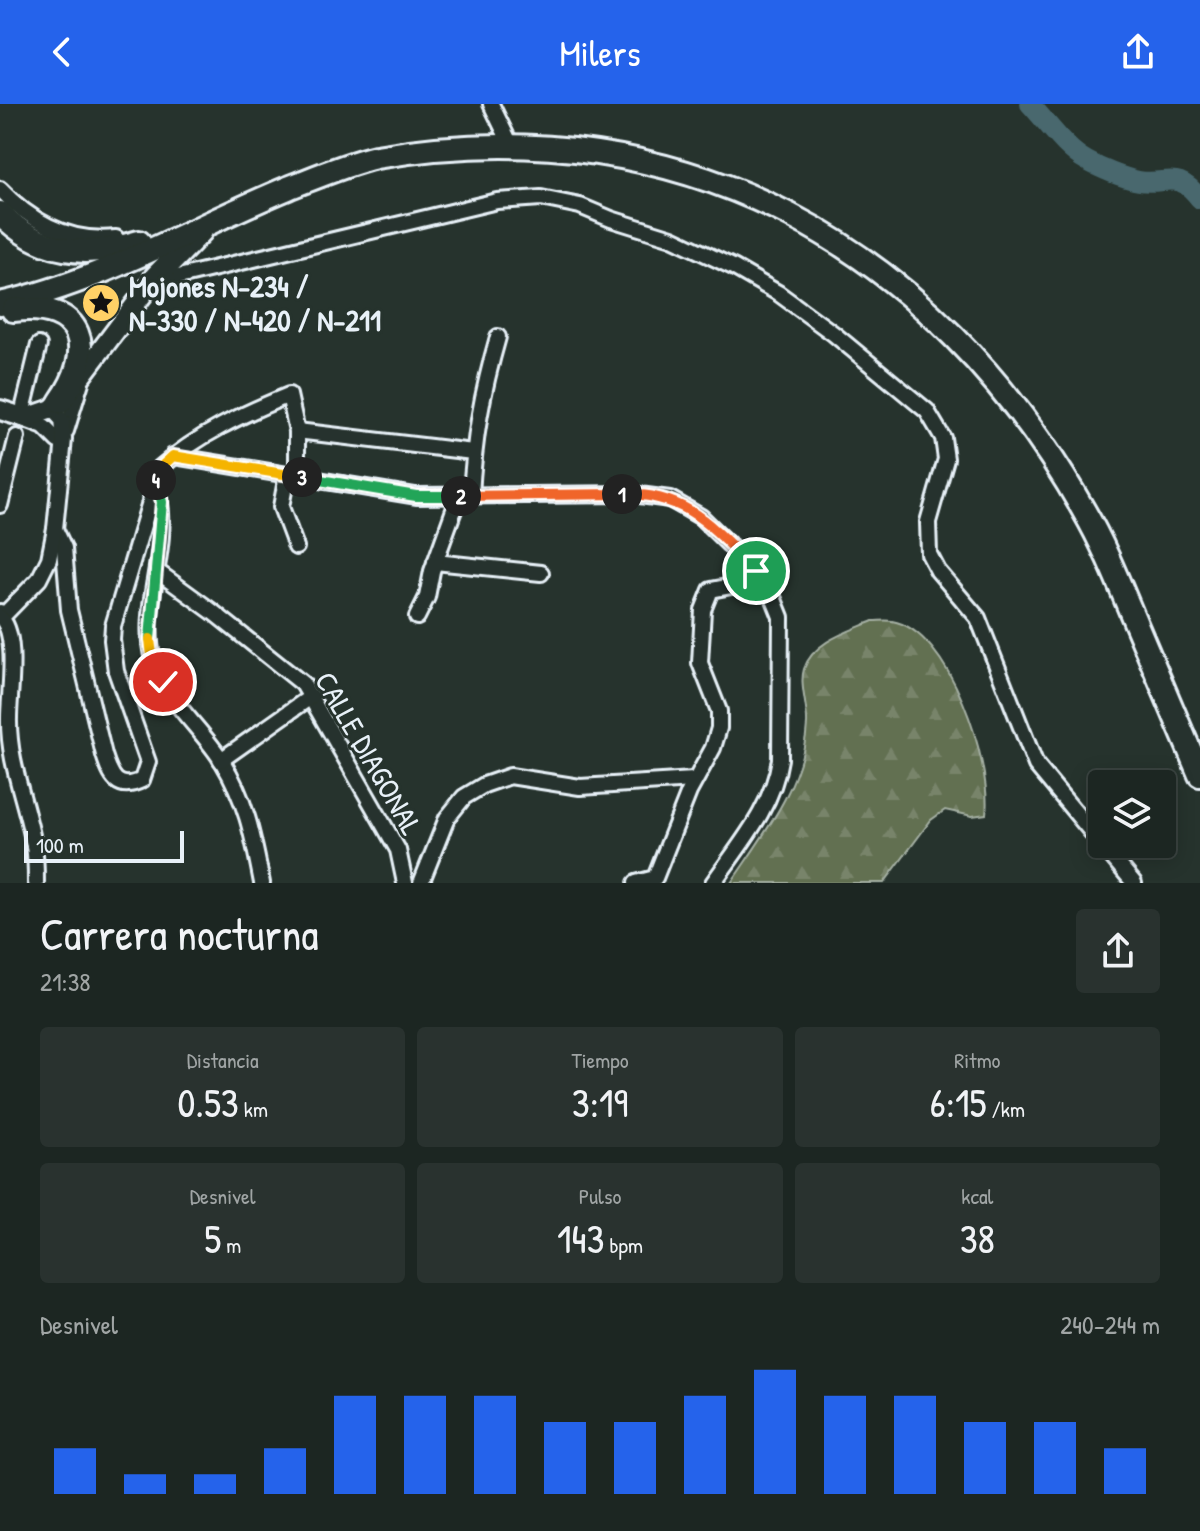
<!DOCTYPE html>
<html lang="es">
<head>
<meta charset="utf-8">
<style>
	body { margin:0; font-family:"Patrick Hand",sans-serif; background:#29322f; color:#f1f3f6; height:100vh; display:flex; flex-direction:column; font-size:30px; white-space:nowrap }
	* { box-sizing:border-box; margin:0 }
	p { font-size:26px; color:#a0a5a5 }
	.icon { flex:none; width:44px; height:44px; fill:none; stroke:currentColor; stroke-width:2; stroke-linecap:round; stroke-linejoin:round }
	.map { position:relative; height:779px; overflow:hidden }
	.sheet { display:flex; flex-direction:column; background:#1c2622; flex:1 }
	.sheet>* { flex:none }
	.tools { position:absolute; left:1088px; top:666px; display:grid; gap:16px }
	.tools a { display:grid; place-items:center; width:88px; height:88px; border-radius:8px; background:#1c2622; box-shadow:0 4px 20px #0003,0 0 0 2px #3a4340; font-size:40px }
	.scale { position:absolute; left:24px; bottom:20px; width:160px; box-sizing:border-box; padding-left:8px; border:4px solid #e8f1f8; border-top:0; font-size:22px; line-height:28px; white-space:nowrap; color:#e8f1f8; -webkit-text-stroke:6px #26332d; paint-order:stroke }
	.pin { position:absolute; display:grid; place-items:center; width:68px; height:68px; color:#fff; margin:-34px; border:4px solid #fff; border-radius:50%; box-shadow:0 2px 8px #0007 }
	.km { position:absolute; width:40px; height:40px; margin:-20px; border-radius:50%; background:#222; color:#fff; font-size:22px; line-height:40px; text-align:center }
	.round { display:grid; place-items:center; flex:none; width:84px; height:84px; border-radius:8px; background:#29322f }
	.overview { display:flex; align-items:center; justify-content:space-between; height:136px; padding:0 40px }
	h1 { font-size:44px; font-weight:600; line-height:60px }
	.figures { display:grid; grid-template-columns:repeat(3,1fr); gap:12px; height:136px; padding:8px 40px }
	.figures div { display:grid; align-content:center; border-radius:8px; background:#29322f; text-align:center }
	.figures b { font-size:40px; font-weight:600 }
	.figures small { font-size:22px; font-weight:400 }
	.figures p { font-size:22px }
	.chart { height:224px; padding:16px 40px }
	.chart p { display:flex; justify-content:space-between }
	.chart svg { width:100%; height:144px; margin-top:8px; stroke:#2563eb; stroke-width:6 }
	header { display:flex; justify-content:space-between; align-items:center; height:104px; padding:0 40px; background:#2563eb; color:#fff; font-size:36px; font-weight:600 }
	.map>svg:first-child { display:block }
	.forest { fill:url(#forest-firs); stroke:#a5b0a4; stroke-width:2 }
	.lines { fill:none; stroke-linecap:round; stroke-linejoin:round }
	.river { stroke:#48686e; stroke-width:20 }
	.minor-casing { stroke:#e8f1f8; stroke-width:20 }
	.major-casing { stroke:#e8f1f8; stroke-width:24 }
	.highway-casing { stroke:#e8f1f8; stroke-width:28 }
	.minor { stroke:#26332d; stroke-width:14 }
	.major { stroke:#26332d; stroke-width:18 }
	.highway { stroke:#26332d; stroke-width:22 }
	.split-1-casing { stroke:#fff; stroke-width:16 }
	.split-2-casing { stroke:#fff; stroke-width:16 }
	.split-3-casing { stroke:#fff; stroke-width:16 }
	.split-4-casing { stroke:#fff; stroke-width:16 }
	.split-5-casing { stroke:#fff; stroke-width:16 }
	.split-6-casing { stroke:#fff; stroke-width:16 }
	.split-1 { stroke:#f0652b; stroke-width:10 }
	.split-2 { stroke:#f0652b; stroke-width:10 }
	.split-3 { stroke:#22a559; stroke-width:10 }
	.split-4 { stroke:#f5b400; stroke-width:10 }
	.split-5 { stroke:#22a559; stroke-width:10 }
	.split-6 { stroke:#f5b400; stroke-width:10 }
	.labels { text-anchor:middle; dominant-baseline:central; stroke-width:6; stroke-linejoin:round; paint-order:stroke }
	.poi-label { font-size:30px; font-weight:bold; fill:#e8f1f8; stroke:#26332d; text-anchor:start }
	.street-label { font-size:30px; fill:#e8f1f8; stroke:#26332d }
</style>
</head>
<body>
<header><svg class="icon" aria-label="back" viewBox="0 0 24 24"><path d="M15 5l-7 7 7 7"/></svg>Milers<svg class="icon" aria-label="share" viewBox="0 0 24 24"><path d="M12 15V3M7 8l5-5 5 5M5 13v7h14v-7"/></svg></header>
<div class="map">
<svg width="1200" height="779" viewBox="0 0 1200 779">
	<defs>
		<pattern id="forest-firs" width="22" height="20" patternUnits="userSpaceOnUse" patternTransform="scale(2)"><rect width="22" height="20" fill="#626f51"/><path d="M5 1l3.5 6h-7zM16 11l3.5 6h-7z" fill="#78846b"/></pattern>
	</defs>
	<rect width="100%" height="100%" fill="#26332d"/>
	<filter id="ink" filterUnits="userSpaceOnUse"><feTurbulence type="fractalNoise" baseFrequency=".0125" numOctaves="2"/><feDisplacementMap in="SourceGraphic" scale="16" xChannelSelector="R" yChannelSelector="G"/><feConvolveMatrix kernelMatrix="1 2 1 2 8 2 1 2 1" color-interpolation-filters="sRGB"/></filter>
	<g filter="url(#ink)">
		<path class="forest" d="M873 517C879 517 886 516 892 517 950 527 992 659 986 710L972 712 945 706 931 716 884 779H731C763 731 804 680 807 620 808 603 799 581 804 565 813 537 850 527 873 517Z"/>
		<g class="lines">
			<path class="river" d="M1030 0C1047 18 1065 45 1087 57 1101 65 1123 74 1139 77 1167 82 1176 64 1200 95"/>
			<g class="minor-casing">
				<g id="minor">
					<polyline points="491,0 508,35"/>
					<path d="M0 85C31 118 69 139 116 134"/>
					<polyline points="156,173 166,176 497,97 541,94 580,102 611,115 672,134 733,163 778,189 834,230 927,307 943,334 946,355 928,418 929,450 938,467 978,514 1036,661 1134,779"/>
					<polyline points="24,302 39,241"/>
					<polyline points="20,314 44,323 58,337"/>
					<polyline points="66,327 81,278"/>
					<polyline points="297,327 473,348"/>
					<path d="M173 352 416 392 632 390 670 395 701 413 756 467 771 488 781 513 780 655C773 703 740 740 713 779"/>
					<polyline points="287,371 281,403 296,443"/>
					<path d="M155 380C176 437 138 499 153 556 164 595 201 623 222 657 247 698 253 733 262 779"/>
					<path d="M471 392C474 334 482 289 498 233"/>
					<polyline points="0,401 17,333"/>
					<path d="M55 425 64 444 69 506 104 651C111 673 117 688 142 676L148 658 116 567 112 536 113 522 160 364C197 331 243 310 289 291L297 327V372"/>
					<polyline points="435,458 541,469"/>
					<polyline points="158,468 213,508 303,580 398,746 405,779"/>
					<polyline points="0,508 2,513 39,475 49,455 55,425 64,335 62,316 52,305"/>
					<path d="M0 513C19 529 9 589 9 614 8 659 27 699 34 742 36 754 36 767 36 779"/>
					<polyline points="417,513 427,493 432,467 459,392"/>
					<polyline points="221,656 312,592"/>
					<polyline points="421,779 447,714 464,693 484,681 510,672 580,683 694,676"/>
					<polyline points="636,779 655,774 689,688 713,644 719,624 719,607 700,559 703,506 711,486 762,476"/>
				</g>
			</g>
			<g class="major-casing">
				<polyline id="major" points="0,306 26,314 52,305 73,283 156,173"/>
			</g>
			<g class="highway-casing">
				<g id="highway">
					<path d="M0 109C41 151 86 154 139 138"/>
					<polyline points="156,173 201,127"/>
					<path d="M0 200C101 178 193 123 288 84 316 73 346 60 376 53 685 0 935 143 1084 407 1105 443 1120 482 1136 520 1157 570 1179 621 1200 671"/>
					<path d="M13 206C84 197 97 246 60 298"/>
				</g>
			</g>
			<use href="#minor" class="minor"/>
			<use href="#major" class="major"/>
			<use href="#highway" class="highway"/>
		</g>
	</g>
	<g class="lines" filter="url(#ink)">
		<g class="split-1-casing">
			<path id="split-1" d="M622 390C688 389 713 424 756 467"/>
		</g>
		<g class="split-2-casing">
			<polyline id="split-2" points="461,392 622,390"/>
		</g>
		<g class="split-3-casing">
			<polyline id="split-3" points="302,373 416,392 461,392"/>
		</g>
		<g class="split-4-casing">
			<polyline id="split-4" points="156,376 160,364 173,352 302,373"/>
		</g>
		<g class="split-5-casing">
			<polyline id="split-5" points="150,535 162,398 156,376"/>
		</g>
		<g class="split-6-casing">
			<polyline id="split-6" points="150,535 152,552 163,578"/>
		</g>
		<use href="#split-1" class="split-1"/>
		<use href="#split-2" class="split-2"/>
		<use href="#split-3" class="split-3"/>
		<use href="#split-4" class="split-4"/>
		<use href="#split-5" class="split-5"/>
		<use href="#split-6" class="split-6"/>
	</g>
	<defs>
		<g id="sight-disc" transform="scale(2)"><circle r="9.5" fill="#ffd166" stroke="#26332d"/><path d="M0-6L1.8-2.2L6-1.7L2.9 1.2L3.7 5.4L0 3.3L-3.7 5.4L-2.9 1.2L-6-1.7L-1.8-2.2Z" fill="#111"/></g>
	</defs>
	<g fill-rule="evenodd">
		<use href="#sight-disc" x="101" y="199"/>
	</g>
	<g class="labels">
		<g class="poi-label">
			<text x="129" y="182">Mojones N-234 /<tspan x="129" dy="34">N-330 / N-420 / N-211</tspan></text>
		</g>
		<g class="street-label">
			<text transform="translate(369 649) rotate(60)">CALLE DIAGONAL</text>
		</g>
	</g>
</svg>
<div class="tools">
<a><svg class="icon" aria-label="layers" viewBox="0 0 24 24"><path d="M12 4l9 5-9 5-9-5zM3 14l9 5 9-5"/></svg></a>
</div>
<div class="scale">100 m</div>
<div class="pin" style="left:756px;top:467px;background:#1e9e55"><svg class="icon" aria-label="arrive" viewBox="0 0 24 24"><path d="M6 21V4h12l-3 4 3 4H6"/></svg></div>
<div class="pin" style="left:163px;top:578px;background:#d93025"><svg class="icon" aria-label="check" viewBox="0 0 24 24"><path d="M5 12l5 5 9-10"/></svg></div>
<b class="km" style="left:622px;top:390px">1</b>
<b class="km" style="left:461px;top:392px">2</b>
<b class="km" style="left:302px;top:373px">3</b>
<b class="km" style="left:156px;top:376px">4</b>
</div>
<section class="sheet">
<div class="overview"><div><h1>Carrera nocturna</h1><p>21:38</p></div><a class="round"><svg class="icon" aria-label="share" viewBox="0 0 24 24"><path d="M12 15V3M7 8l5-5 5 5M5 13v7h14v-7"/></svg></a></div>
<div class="figures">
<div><p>Distancia</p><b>0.53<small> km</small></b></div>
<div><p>Tiempo</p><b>3:19</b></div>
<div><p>Ritmo</p><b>6:15<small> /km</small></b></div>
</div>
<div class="figures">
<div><p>Desnivel</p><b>5<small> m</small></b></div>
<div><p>Pulso</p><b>143<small> bpm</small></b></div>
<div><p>kcal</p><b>38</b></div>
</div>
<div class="chart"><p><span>Desnivel</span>240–244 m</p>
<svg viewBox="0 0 160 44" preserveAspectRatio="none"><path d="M5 44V30M15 44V38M25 44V38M35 44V30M45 44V14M55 44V14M65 44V14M75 44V22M85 44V22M95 44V14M105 44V6M115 44V14M125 44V14M135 44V22M145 44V22M155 44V30"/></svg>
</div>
</section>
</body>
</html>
